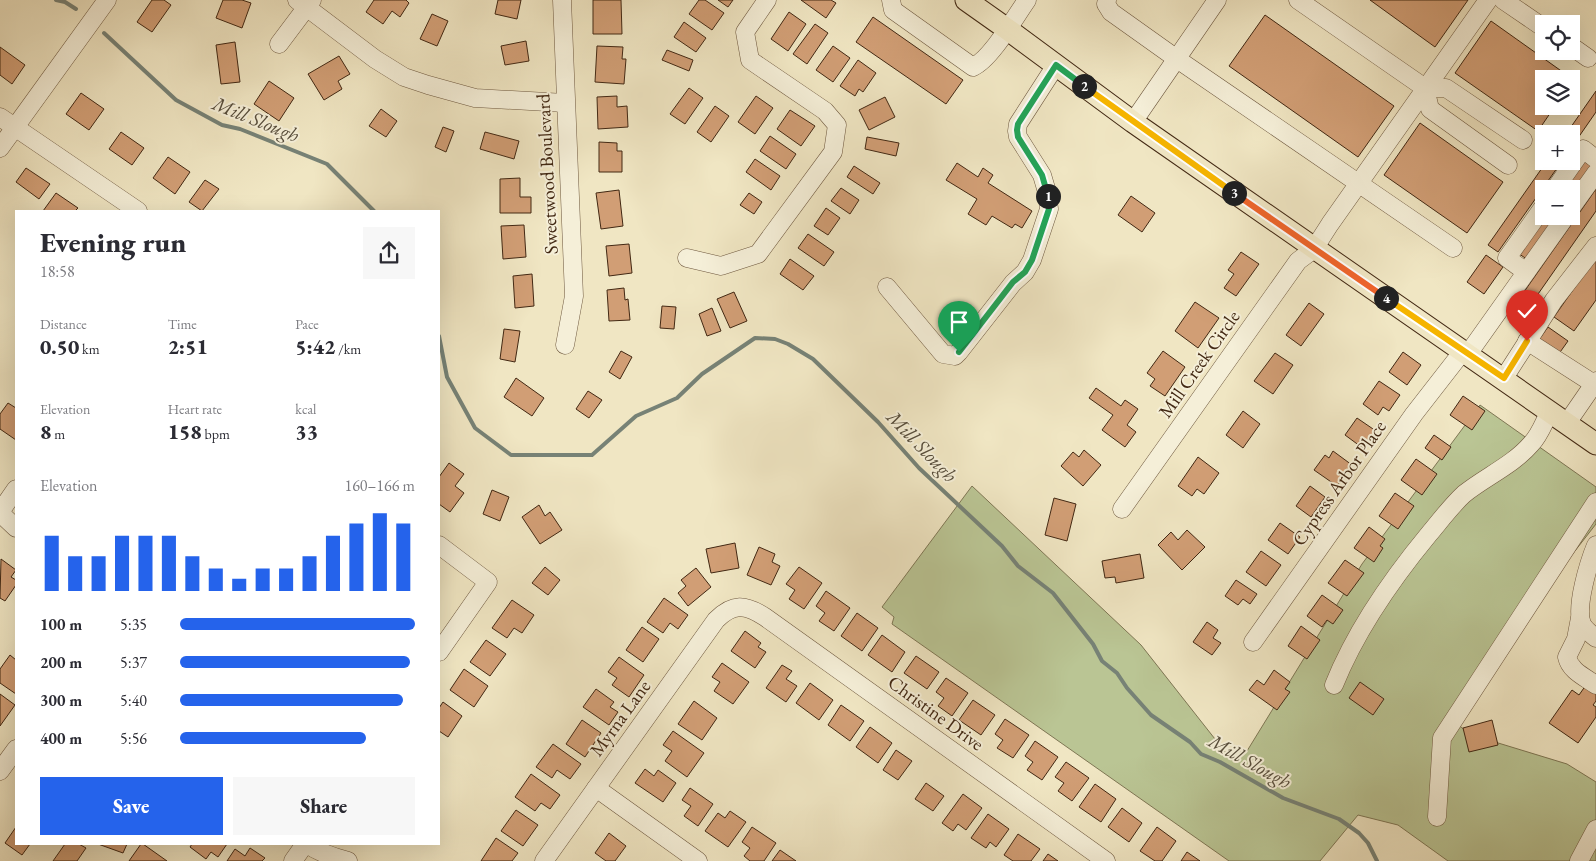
<!DOCTYPE html>
<html lang="en">
<head>
<meta charset="utf-8">
<style>
	body { margin:0; font-family:"EB Garamond",serif; background:#f7f7f7; color:#2b2b33; height:100vh; display:flex; flex-direction:column; font-size:19px; white-space:nowrap }
	* { box-sizing:border-box; margin:0 }
	p { font-size:16px; color:#7c7c81 }
	.icon { flex:none; width:28px; height:28px; fill:none; stroke:currentColor; stroke-width:2; stroke-linecap:round; stroke-linejoin:round }
	.map { position:relative; flex:1; overflow:hidden }
	.panel { position:absolute; left:15px; top:210px; width:425px; height:635px; display:flex; flex-direction:column; background:#fff; border-radius:0px; box-shadow:0 5px 20px #0002 }
	.panel>* { flex:none }
	.buttons { position:absolute; left:1535px; top:15px; display:grid; gap:10px }
	.buttons a { display:grid; place-items:center; width:45px; height:45px; border-radius:0px; background:#fff; box-shadow:0 5px 20px #0002; font-size:25px }
	.pin { position:absolute; display:grid; place-items:center; width:42px; height:42px; color:#fff; margin:-51px -21px; border-radius:50% 50% 50% 0; rotate:-45deg; box-shadow:0 0 5px #0007 }
	.pin .icon { rotate:45deg }
	.km { position:absolute; width:25px; height:25px; margin:-12px; border-radius:50%; background:#222; color:#fff; font-size:14px; line-height:25px; text-align:center }
	.round { display:grid; place-items:center; flex:none; width:52px; height:52px; border-radius:0px; background:#f7f7f7 }
	.head { display:flex; align-items:center; justify-content:space-between; height:85px; padding:0 25px }
	h1 { font-size:28px; font-weight:800; line-height:38px }
	.figures { display:grid; grid-template-columns:repeat(3,1fr); gap:8px; height:85px; padding:5px 25px }
	.figures div { display:grid; align-content:center }
	.figures b { font-size:21px; font-weight:800 }
	.figures small { font-size:14px; font-weight:400 }
	.figures p { font-size:14px }
	.chart { height:140px; padding:10px 25px }
	.chart p { display:flex; justify-content:space-between }
	.chart svg { width:100%; height:90px; margin-top:5px; stroke:#2563eb; stroke-width:6 }
	.primary-button { display:flex; gap:10px; margin-top:auto; padding:10px 25px }
	.primary-button a { flex:1; height:58px; border-radius:0px; background:#2563eb; color:#fff; font-size:20px; font-weight:800; line-height:58px; text-align:center }
	.primary-button a+a { background:#f7f7f7; color:#2b2b33 }
	ul { padding:0 25px; list-style:none; font-size:16px }
	li { display:grid; grid-template-columns:80px 60px 1fr; align-items:center; height:38px }
	li i { height:12px; border-radius:6px; background:#2563eb }
	.map>svg:first-child { display:block }
	.green { fill:#bac594; stroke:#7e7654 }
	.lines { fill:none; stroke-linecap:round; stroke-linejoin:round }
	.stream { stroke:#778276; stroke-width:4 }
	.building { fill:#d19e75; stroke:#422813 }
	.minor-casing { stroke:#6e583f; stroke-width:19 }
	.major-casing { stroke:#422813; stroke-width:23 }
	.minor { stroke:#f5efd8; stroke-width:18 }
	.major { stroke:#f0e6c3; stroke-width:21 }
	.split-1-casing { stroke:#fff; stroke-width:10 }
	.split-2-casing { stroke:#fff; stroke-width:10 }
	.split-3-casing { stroke:#fff; stroke-width:10 }
	.split-4-casing { stroke:#fff; stroke-width:10 }
	.split-5-casing { stroke:#fff; stroke-width:10 }
	.split-1 { stroke:#22a559; stroke-width:6 }
	.split-2 { stroke:#22a559; stroke-width:6 }
	.split-3 { stroke:#f5b400; stroke-width:6 }
	.split-4 { stroke:#f0652b; stroke-width:6 }
	.split-5 { stroke:#f5b400; stroke-width:6 }
	.labels { text-anchor:middle; dominant-baseline:central; stroke-width:4; stroke-linejoin:round; paint-order:stroke }
	.street-label { font-size:19px; fill:#422813; stroke:#f5efd8 }
	.water-label { font-size:20px; font-style:italic; fill:#584e3c; stroke:#f5efd8 }
</style>
</head>
<body>
<div class="map">
<svg width="1596" height="861" viewBox="0 0 1596 861">
	<rect width="100%" height="100%" fill="#f0e6c3"/>
	<filter id="stains"><feTurbulence type="fractalNoise" baseFrequency=".004" numOctaves="4"/><feColorMatrix values="0 0 0 0 .2 0 0 0 0 .09 0 0 0 0 .02 0 0 0 .5 -.17"/></filter>
	<radialGradient id="worn" r=".72"><stop offset=".6" stop-color="#630" stop-opacity="0"/><stop offset="1" stop-color="#630" stop-opacity=".3"/></radialGradient>
	<polygon class="green" points="1480,405 1596,487 1596,524 1446,716 1472,735 1567,764 1596,782 1596,861 1448,861 1398,825 1358,815 1320,861 1229,861 892,624 894,617 882,607 972,486 1141,645 1226,753 1247,751 1362,564"/>
	<g class="lines">
		<g class="stream">
			<polyline points="56,0 65,2 76,9"/>
			<polyline points="104,33 176,100 222,125 240,129 327,164 374,211"/>
			<polyline points="439,336 447,377 475,428 511,455 592,455 636,416 677,398 702,374 755,338 775,339 788,344 813,359 878,422 919,468 1002,546 1018,566 1053,593 1093,644 1102,661 1117,673 1127,688 1151,715 1190,742 1201,754 1220,762 1283,798 1339,819 1359,833 1368,843 1377,861"/>
		</g>
	</g>
	<g class="building">
		<polygon points="152,0 164,0 171,5 152,32 137,22"/>
		<polygon points="223,0 242,0 251,3 242,28 216,18"/>
		<polygon points="374,0 406,0 409,3 400,17 392,11 383,24 366,12"/>
		<polygon points="498,0 521,0 517,19 495,14"/>
		<polygon points="593,0 621,0 622,34 593,34"/>
		<polygon points="699,0 705,0 724,13 712,30 689,14"/>
		<polygon points="718,0 733,0 728,7"/>
		<polygon points="801,0 831,0 836,3 826,18"/>
		<polygon points="1370,0 1468,0 1435,47"/>
		<polygon points="789,12 806,24 788,51 771,39"/>
		<polygon points="432,14 448,21 437,46 420,39"/>
		<polygon points="1265,15 1394,106 1358,157 1229,66"/>
		<polygon points="873,17 963,80 946,104 856,42"/>
		<polygon points="1491,21 1574,80 1571,84 1571,79 1544,79 1544,106 1555,106 1538,131 1455,73"/>
		<polygon points="684,22 706,38 696,52 674,37"/>
		<polygon points="815,24 828,33 807,64 793,54"/>
		<polygon points="526,41 529,61 505,65 501,46"/>
		<polygon points="235,42 240,82 221,84 216,45"/>
		<polygon points="597,46 623,47 622,59 626,59 624,84 595,82"/>
		<polygon points="833,46 850,58 833,82 816,70"/>
		<polygon points="0,47 25,65 12,84 0,75"/>
		<polygon points="667,50 693,60 689,71 662,60"/>
		<polygon points="339,56 350,74 338,81 342,89 324,100 308,74"/>
		<polygon points="858,60 876,73 863,92 859,89 855,96 840,86"/>
		<polygon points="269,81 294,98 279,121 254,104"/>
		<polygon points="689,88 703,98 685,124 670,114"/>
		<polygon points="1596,91 1596,112 1571,148 1571,134 1566,134"/>
		<polygon points="81,93 104,109 89,130 66,114"/>
		<polygon points="617,96 617,107 627,106 628,127 598,129 597,97"/>
		<polygon points="756,96 773,108 755,134 738,122"/>
		<polygon points="885,97 895,117 869,130 859,110"/>
		<polygon points="715,106 729,116 711,142 697,132"/>
		<polygon points="381,109 397,121 386,137 369,126"/>
		<polygon points="790,110 815,126 801,146 777,129"/>
		<polygon points="1420,123 1503,182 1467,233 1384,175"/>
		<polygon points="443,127 454,131 446,152 435,147"/>
		<polygon points="121,132 144,148 132,165 109,149"/>
		<polygon points="485,132 519,141 514,159 480,149"/>
		<polygon points="770,136 796,154 786,169 760,151"/>
		<polygon points="867,137 899,143 896,156 865,149"/>
		<polygon points="599,142 617,143 617,151 622,151 622,172 599,172"/>
		<polygon points="168,157 190,172 175,194 153,178"/>
		<polygon points="1580,158 1592,167 1571,197 1571,189 1558,189"/>
		<polygon points="755,159 780,176 771,190 746,172"/>
		<polygon points="1547,161 1562,161 1498,252 1488,245"/>
		<polygon points="957,163 978,177 983,168 993,175 988,183 1032,211 1022,228 1015,224 1012,228 992,216 986,225 968,214 977,199 946,180"/>
		<polygon points="854,166 880,183 873,194 847,177"/>
		<polygon points="26,168 50,184 39,199 16,182"/>
		<polygon points="520,178 520,197 531,197 531,213 500,213 500,179"/>
		<polygon points="205,180 219,189 202,211 189,202"/>
		<polygon points="841,188 859,200 850,214 831,201"/>
		<polygon points="1596,189 1596,211 1529,307 1519,299"/>
		<polygon points="619,190 623,226 601,229 596,193"/>
		<polygon points="56,193 78,208 75,211 43,211"/>
		<polygon points="749,193 762,202 754,214 740,205"/>
		<polygon points="1131,196 1155,213 1142,232 1118,215"/>
		<polygon points="826,208 840,218 828,235 814,226"/>
		<polygon points="1544,216 1558,216 1528,260 1515,251"/>
		<polygon points="524,225 526,257 503,259 501,226"/>
		<polygon points="808,234 834,252 824,266 798,248"/>
		<polygon points="629,244 632,273 609,276 606,246"/>
		<polygon points="1241,252 1259,264 1236,296 1224,288 1234,274 1228,270"/>
		<polygon points="1486,255 1503,267 1484,294 1467,282"/>
		<polygon points="1596,257 1596,300 1574,331 1554,317"/>
		<polygon points="790,259 814,276 803,290 780,274"/>
		<polygon points="532,274 534,306 515,308 513,276"/>
		<polygon points="624,288 625,300 628,299 630,320 609,321 607,290"/>
		<polygon points="734,292 747,321 730,328 717,299"/>
		<polygon points="1195,302 1219,318 1198,348 1175,331"/>
		<polygon points="1309,303 1324,314 1301,346 1286,335"/>
		<polygon points="662,306 676,307 674,329 660,328"/>
		<polygon points="712,308 721,331 707,336 699,314"/>
		<polygon points="1548,327 1568,341 1558,355 1538,341"/>
		<polygon points="504,329 520,331 515,362 500,359"/>
		<polygon points="621,351 632,357 620,379 609,372"/>
		<polygon points="1163,351 1185,367 1165,396 1150,386 1155,379 1147,373"/>
		<polygon points="1403,352 1421,365 1407,385 1389,372"/>
		<polygon points="1275,353 1293,365 1273,394 1254,381"/>
		<polygon points="516,378 544,398 532,416 504,397"/>
		<polygon points="1379,381 1400,395 1389,411 1383,407 1378,415 1363,404"/>
		<polygon points="1096,388 1121,406 1125,400 1138,409 1127,425 1136,432 1125,447 1102,430 1113,415 1089,398"/>
		<polygon points="588,391 602,400 589,418 576,409"/>
		<polygon points="1463,396 1485,411 1472,430 1450,415"/>
		<polygon points="8,403 16,408 16,440 0,429 0,414"/>
		<polygon points="1243,411 1260,424 1243,448 1226,435"/>
		<polygon points="1357,418 1376,431 1364,449 1345,435"/>
		<polygon points="1434,435 1451,447 1442,460 1425,448"/>
		<polygon points="1084,450 1101,465 1083,486 1061,466 1073,452 1079,457"/>
		<polygon points="1333,451 1352,465 1337,486 1314,470 1325,455 1329,458"/>
		<polygon points="1198,457 1219,473 1204,494 1197,489 1192,496 1178,486"/>
		<polygon points="1416,459 1437,474 1422,495 1401,480"/>
		<polygon points="449,463 464,474 455,486 464,493 450,512 439,504 439,477"/>
		<polygon points="1310,486 1325,497 1311,517 1296,506"/>
		<polygon points="492,490 509,497 500,521 483,514"/>
		<polygon points="1395,493 1414,506 1398,529 1379,516"/>
		<polygon points="1054,498 1076,504 1067,541 1045,535"/>
		<polygon points="539,505 545,516 550,512 562,530 540,544 522,517"/>
		<polygon points="1280,523 1300,537 1288,554 1268,540"/>
		<polygon points="1369,527 1385,539 1380,546 1383,548 1374,562 1354,548"/>
		<polygon points="1187,530 1205,547 1182,570 1158,545 1171,532 1178,540"/>
		<polygon points="735,543 739,568 711,573 706,549"/>
		<polygon points="759,547 775,554 772,562 780,566 771,585 747,575"/>
		<polygon points="1261,551 1281,565 1266,586 1246,572"/>
		<polygon points="1140,554 1144,578 1116,583 1115,577 1105,578 1102,561"/>
		<polygon points="1,559 16,570 11,577 16,580 16,585 5,601 0,598"/>
		<polygon points="1345,560 1364,573 1347,596 1328,583"/>
		<polygon points="545,567 560,580 548,595 532,583"/>
		<polygon points="799,567 822,583 804,609 789,599 795,590 786,584"/>
		<polygon points="696,568 711,587 688,606 678,593 686,586 681,580"/>
		<polygon points="1236,580 1257,594 1250,604 1243,599 1238,605 1225,596"/>
		<polygon points="826,591 850,608 834,631 819,621 825,613 816,606"/>
		<polygon points="1322,595 1343,610 1333,624 1327,620 1322,627 1307,616"/>
		<polygon points="664,598 688,615 678,629 670,623 663,633 647,622"/>
		<polygon points="512,600 534,615 522,633 514,628 507,638 492,628"/>
		<polygon points="857,613 878,628 862,651 841,636"/>
		<polygon points="1207,622 1218,630 1213,638 1221,643 1212,655 1193,642"/>
		<polygon points="1301,626 1320,640 1307,659 1288,646"/>
		<polygon points="642,627 659,639 643,662 626,650"/>
		<polygon points="745,631 761,643 758,647 766,652 755,668 731,651"/>
		<polygon points="882,635 905,652 892,672 868,655"/>
		<polygon points="486,640 506,654 490,676 470,662"/>
		<polygon points="10,655 16,660 16,694 0,683 0,669"/>
		<polygon points="916,656 939,672 927,689 904,673"/>
		<polygon points="619,657 644,675 629,697 612,685 617,678 608,672"/>
		<polygon points="722,663 749,682 733,704 714,691 720,682 712,677"/>
		<polygon points="782,665 792,671 786,679 797,686 786,702 766,688"/>
		<polygon points="464,669 488,686 474,707 450,690"/>
		<polygon points="1274,670 1290,682 1285,689 1290,692 1277,710 1249,690 1257,680 1264,685"/>
		<polygon points="946,678 968,693 952,716 938,706 944,698 936,692"/>
		<polygon points="1360,682 1384,699 1373,715 1349,698"/>
		<polygon points="810,683 833,700 819,720 796,703"/>
		<polygon points="1586,685 1596,693 1596,701 1593,705 1596,707 1596,717 1578,743 1549,723 1572,690 1579,695"/>
		<polygon points="596,689 614,702 610,707 618,712 609,725 583,707"/>
		<polygon points="0,694 15,705 0,726"/>
		<polygon points="973,700 995,715 981,735 959,720"/>
		<polygon points="694,701 717,718 702,740 678,724"/>
		<polygon points="443,702 462,716 448,737 439,731 439,708"/>
		<polygon points="841,705 864,721 850,741 828,725"/>
		<polygon points="1005,719 1029,735 1013,758 997,748 1003,740 995,734"/>
		<polygon points="582,720 601,733 585,757 566,744"/>
		<polygon points="1492,720 1498,745 1469,752 1463,728"/>
		<polygon points="870,727 892,743 878,763 856,747"/>
		<polygon points="673,731 704,753 687,777 665,761 672,751 663,745"/>
		<polygon points="1035,741 1058,757 1042,780 1027,770 1033,762 1025,756"/>
		<polygon points="553,744 581,764 570,779 557,770 552,778 536,767"/>
		<polygon points="896,750 912,761 898,780 883,770"/>
		<polygon points="1066,762 1089,778 1072,801 1058,791 1064,783 1055,777"/>
		<polygon points="645,769 654,776 658,770 676,783 663,802 635,783"/>
		<polygon points="531,774 560,795 550,809 541,803 535,811 515,797"/>
		<polygon points="926,783 944,796 933,811 915,799"/>
		<polygon points="1095,784 1116,799 1101,822 1079,807"/>
		<polygon points="690,788 713,804 698,826 684,816 691,806 682,800"/>
		<polygon points="963,794 982,808 966,830 958,824 953,831 942,823"/>
		<polygon points="1122,808 1142,823 1129,842 1108,827"/>
		<polygon points="516,810 538,825 523,846 501,831"/>
		<polygon points="730,811 746,822 728,847 705,831 718,813 725,818"/>
		<polygon points="988,814 1009,829 996,847 990,842 986,848 971,838"/>
		<polygon points="16,827 16,844 30,844 22,855 5,843"/>
		<polygon points="752,827 776,843 764,861 750,861 744,856 750,848 742,842"/>
		<polygon points="1157,827 1176,841 1162,861 1155,861 1140,851"/>
		<polygon points="609,833 626,846 615,861 606,861 595,853"/>
		<polygon points="1018,834 1040,849 1031,861 1013,861 1004,855"/>
		<polygon points="496,838 518,853 512,861 481,861"/>
		<polygon points="65,844 79,844 86,848 77,861 53,861"/>
		<polygon points="98,844 127,844 123,853"/>
		<polygon points="141,844 143,844 167,861 129,861"/>
		<polygon points="192,844 227,844 218,857 211,852 206,859 190,847"/>
		<polygon points="250,848 265,858 262,861 227,861 235,849 245,856"/>
		<polygon points="780,850 796,861 772,861"/>
		<polygon points="1187,852 1200,861 1181,861"/>
		<polygon points="1048,854 1058,861 1043,861"/>
	</g>
	<g class="lines">
		<g class="minor-casing">
			<g id="minor">
				<polyline points="297,0 375,59 404,77 428,85 475,98 565,103"/>
				<polyline points="562,0 574,296 565,345"/>
				<path d="M891 0 893 10 973 67C991 59 1015 17 1027 0"/>
				<polyline points="1107,0 1106,4 1111,12 1177,59 1453,248"/>
				<polyline points="1298,0 1425,88 1446,88 1523,140"/>
				<polyline points="1503,0 1544,28"/>
				<polyline points="279,44 312,0"/>
				<polyline points="1571,46 1588,58"/>
				<polyline points="1425,88 1430,109 1508,165"/>
				<polyline points="0,117 138,211"/>
				<polyline points="1133,122 1217,0"/>
				<polyline points="0,148 107,0"/>
				<polyline points="1555,189 1583,149 1596,159"/>
				<polyline points="1571,208 1596,173"/>
				<polyline points="687,258 721,266 758,254 833,152 837,125 825,111 750,60 745,32 767,0"/>
				<polyline points="1526,272 1507,258 1544,206"/>
				<polyline points="887,287 943,354 955,356 959,352 1013,283 1025,272 1032,260 1049,209 1047,192 1042,175 1018,137 1017,131 1018,124 1056,65"/>
				<polyline points="1527,341 1594,384"/>
				<polyline points="1468,354 1566,216"/>
				<polyline points="1504,378 1554,300 1596,246"/>
				<polyline points="1567,423 1596,381"/>
				<polyline points="1122,509 1298,261 1314,249 1330,224 1488,0"/>
				<polyline points="0,512 16,489"/>
				<polyline points="0,513 16,528"/>
				<polyline points="439,545 488,582 439,652"/>
				<path d="M1596 545C1589 562 1575 607 1582 624 1585 630 1591 634 1596 638"/>
				<path d="M1580 618 1576 639 1567 657C1570 671 1585 677 1596 685"/>
				<polyline points="1253,642 1414,414 1463,351"/>
				<path d="M1334 685C1356 630 1391 580 1429 534 1440 521 1451 506 1464 494 1485 477 1513 465 1531 444 1540 435 1544 422 1550 411"/>
				<polyline points="0,771 16,749"/>
				<polyline points="596,788 698,861"/>
				<polyline points="1437,817 1442,738 1596,502"/>
				<path d="M307 844C320 853 333 857 348 861"/>
				<polyline points="293,861 305,844"/>
				<path d="M544 861 716 620C733 603 745 604 765 617L1106 861"/>
				<polyline points="1579,861 1596,829"/>
			</g>
		</g>
		<g class="major-casing">
			<polyline id="major" points="966,0 1007,29 1133,122 1596,444"/>
		</g>
		<use href="#minor" class="minor"/>
		<use href="#major" class="major"/>
	</g>
	<g class="lines">
		<g class="split-1-casing">
			<polyline id="split-1" points="959,352 1013,282 1025,272 1032,260 1049,209 1048,196"/>
		</g>
		<g class="split-2-casing">
			<polyline id="split-2" points="1048,196 1042,175 1018,137 1017,130 1018,124 1056,65 1084,86"/>
		</g>
		<g class="split-3-casing">
			<polyline id="split-3" points="1084,86 1234,193"/>
		</g>
		<g class="split-4-casing">
			<polyline id="split-4" points="1234,193 1386,298"/>
		</g>
		<g class="split-5-casing">
			<polyline id="split-5" points="1386,298 1504,378 1527,341"/>
		</g>
		<use href="#split-1" class="split-1"/>
		<use href="#split-2" class="split-2"/>
		<use href="#split-3" class="split-3"/>
		<use href="#split-4" class="split-4"/>
		<use href="#split-5" class="split-5"/>
	</g>
	<g class="labels">
		<g class="street-label">
			<text transform="translate(547 174) rotate(-93)">Sweetwood Boulevard</text>
			<text transform="translate(1199 364) rotate(-55)">Mill Creek Circle</text>
			<text transform="translate(1339 483) rotate(-55)">Cypress Arbor Place</text>
			<text transform="translate(936 713) rotate(36)">Christine Drive</text>
			<text transform="translate(620 718) rotate(-54)">Myrna Lane</text>
		</g>
		<g class="water-label">
			<text transform="translate(256 119) rotate(22)">Mill Slough</text>
			<text transform="translate(922 446) rotate(46)">Mill Slough</text>
			<text transform="translate(1250 761) rotate(29)">Mill Slough</text>
		</g>
	</g>
	<rect width="100%" height="100%" filter="url(#stains)"/>
	<rect width="100%" height="100%" fill="url(#worn)"/>
</svg>
<div class="buttons">
<a><svg class="icon" aria-label="locate" viewBox="0 0 24 24"><circle cx="12" cy="12" r="6"/><path d="M12 2v4M12 18v4M2 12h4M18 12h4"/></svg></a>
<a><svg class="icon" aria-label="layers" viewBox="0 0 24 24"><path d="M12 4l9 5-9 5-9-5zM3 14l9 5 9-5"/></svg></a>
<a>+</a>
<a>−</a>
</div>
<div class="pin" style="left:959px;top:352px;background:#1e9e55"><svg class="icon" aria-label="arrive" viewBox="0 0 24 24"><path d="M6 21V4h12l-3 4 3 4H6"/></svg></div>
<div class="pin" style="left:1527px;top:341px;background:#d93025"><svg class="icon" aria-label="check" viewBox="0 0 24 24"><path d="M5 12l5 5 9-10"/></svg></div>
<b class="km" style="left:1048px;top:196px">1</b>
<b class="km" style="left:1084px;top:86px">2</b>
<b class="km" style="left:1234px;top:193px">3</b>
<b class="km" style="left:1386px;top:298px">4</b>
<section class="panel">
<div class="head"><div><h1>Evening run</h1><p>18:58</p></div><a class="round"><svg class="icon" aria-label="share" viewBox="0 0 24 24"><path d="M12 15V3M7 8l5-5 5 5M5 13v7h14v-7"/></svg></a></div>
<div class="figures">
<div><p>Distance</p><b>0.50<small> km</small></b></div>
<div><p>Time</p><b>2:51</b></div>
<div><p>Pace</p><b>5:42<small> /km</small></b></div>
</div>
<div class="figures">
<div><p>Elevation</p><b>8<small> m</small></b></div>
<div><p>Heart rate</p><b>158<small> bpm</small></b></div>
<div><p>kcal</p><b>33</b></div>
</div>
<div class="chart"><p><span>Elevation</span>160–166 m</p>
<svg viewBox="0 0 160 44" preserveAspectRatio="none"><path d="M5 44V17M15 44V27M25 44V27M35 44V17M45 44V17M55 44V17M65 44V27M75 44V33M85 44V38M95 44V33M105 44V33M115 44V27M125 44V17M135 44V11M145 44V6M155 44V11"/></svg>
</div>
<ul>
<li><b>100 m</b>5:35<i style="width:100%"></i></li>
<li><b>200 m</b>5:37<i style="width:98%"></i></li>
<li><b>300 m</b>5:40<i style="width:95%"></i></li>
<li><b>400 m</b>5:56<i style="width:79%"></i></li>
</ul>
<div class="primary-button"><a>Save</a><a>Share</a></div>
</section>
</div>
</body>
</html>
